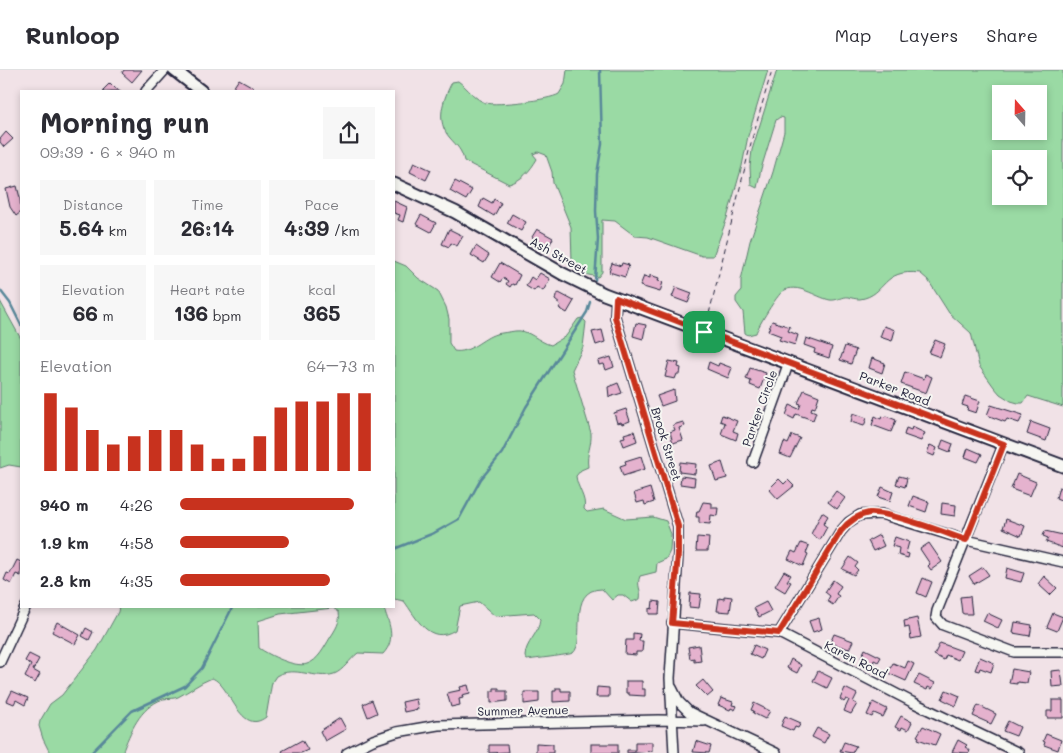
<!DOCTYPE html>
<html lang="en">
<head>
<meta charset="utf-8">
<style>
	body { margin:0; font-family:Mali,sans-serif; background:#f7f7f7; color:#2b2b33; height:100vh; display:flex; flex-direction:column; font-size:19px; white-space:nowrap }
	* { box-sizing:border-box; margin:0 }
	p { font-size:16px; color:#7c7c81 }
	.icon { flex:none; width:28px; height:28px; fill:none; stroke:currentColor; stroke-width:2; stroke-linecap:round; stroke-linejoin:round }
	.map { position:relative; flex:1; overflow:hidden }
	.panel { position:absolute; left:20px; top:20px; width:375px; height:518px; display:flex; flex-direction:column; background:#fff; border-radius:0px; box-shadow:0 2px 8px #0003 }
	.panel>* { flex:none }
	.needle { width:32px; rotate:340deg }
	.fabs { position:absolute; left:992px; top:15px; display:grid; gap:10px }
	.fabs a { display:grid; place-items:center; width:55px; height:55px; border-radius:0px; background:#fff; box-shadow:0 2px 8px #0003; font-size:25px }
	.pin { position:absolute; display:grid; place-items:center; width:42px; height:42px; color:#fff; margin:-21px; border-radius:10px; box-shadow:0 2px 8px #0006 }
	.round { display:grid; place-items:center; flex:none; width:52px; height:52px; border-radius:0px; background:#f7f7f7 }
	.summary { display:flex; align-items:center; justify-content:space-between; height:85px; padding:0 20px }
	h1 { font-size:28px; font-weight:800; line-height:38px }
	.metrics { display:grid; grid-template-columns:repeat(3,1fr); gap:8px; height:85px; padding:5px 20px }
	.metrics div { display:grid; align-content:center; border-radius:0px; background:#f7f7f7; text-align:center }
	.metrics b { font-size:21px; font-weight:800 }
	.metrics small { font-size:14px; font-weight:400 }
	.metrics p { font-size:14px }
	.chart { height:140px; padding:10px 20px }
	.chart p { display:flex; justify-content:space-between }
	.chart svg { width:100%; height:90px; margin-top:5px; stroke:#c8321e; stroke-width:6 }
	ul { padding:0 20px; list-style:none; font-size:16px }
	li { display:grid; grid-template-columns:80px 60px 1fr; align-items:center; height:38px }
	li i { height:12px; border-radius:6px; background:#c8321e }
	header { display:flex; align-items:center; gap:30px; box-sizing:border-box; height:70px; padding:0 25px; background:#fff; border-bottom:1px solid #e1e1e2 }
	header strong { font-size:24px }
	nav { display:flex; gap:28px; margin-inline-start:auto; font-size:18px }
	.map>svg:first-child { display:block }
	.green { fill:#9adaa4; stroke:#5e7e70; fill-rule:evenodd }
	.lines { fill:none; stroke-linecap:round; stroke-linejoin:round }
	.stream { stroke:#59889a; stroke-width:2.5 }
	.building { fill:#e5b2ce; stroke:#22223b }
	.minor-casing { stroke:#22223b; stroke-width:12 }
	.tertiary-casing { stroke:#22223b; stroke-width:15 }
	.path { stroke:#22223b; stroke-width:1; stroke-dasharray:5 4; stroke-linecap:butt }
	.minor { stroke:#f6f6f2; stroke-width:9 }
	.tertiary { stroke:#f6f6f2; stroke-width:11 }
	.route-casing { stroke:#fff; stroke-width:10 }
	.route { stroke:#c8321e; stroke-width:6 }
	.labels { text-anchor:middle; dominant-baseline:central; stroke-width:4; stroke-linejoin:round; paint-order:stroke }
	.street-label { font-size:12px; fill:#22223b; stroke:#f6f6f2 }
</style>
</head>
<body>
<header>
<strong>Runloop</strong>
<nav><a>Map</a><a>Layers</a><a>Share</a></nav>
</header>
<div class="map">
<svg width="1063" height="683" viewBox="0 0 1063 683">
	<rect width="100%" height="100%" fill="#f1e2e7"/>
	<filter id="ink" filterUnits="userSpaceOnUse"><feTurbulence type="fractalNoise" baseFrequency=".02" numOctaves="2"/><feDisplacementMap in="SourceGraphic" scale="10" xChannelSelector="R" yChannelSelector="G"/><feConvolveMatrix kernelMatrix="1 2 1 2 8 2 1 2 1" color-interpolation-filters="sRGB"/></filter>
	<g filter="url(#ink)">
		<g class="green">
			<path d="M567 0H768L748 66 742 96 727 148 713 186H702L648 167 635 166 615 151 602 150V202L598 207 584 204 572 192 571 157 553 113 552 102 546 85 538 82 533 84 537 89C530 101 522 110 509 114L464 91C462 80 457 76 450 68 435 51 443 30 452 12L458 11C468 18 475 30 486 33 496 36 550 30 559 24L565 14Z"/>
			<path d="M777 0H1063V337L1028 326 1023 333H1018L1011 331 1000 324 994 317 979 296 971 263 949 243 928 210 920 203C881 198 887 225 860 229 855 229 852 228 848 227 842 226 837 231 830 230 815 227 798 212 783 221 777 225 758 256 756 263L748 265 745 263 743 242 736 232V227L741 221V210L750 171 773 102 784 62V48L780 47 776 50 761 99 757 118 751 115 750 97 752 80ZM1001 24H1039V61H1001ZM1001 89H1039V126H1001Z"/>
			<path d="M394 191 406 196 418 208 438 221 446 237 449 249V273L454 281C470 284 482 268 496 264 501 263 509 262 515 261 529 259 538 272 551 275L566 266 578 249 582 248 586 252 583 277 572 300 591 363C592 376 586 383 588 397L581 400 576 406C577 418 587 428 584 439L587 442 604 439 626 449 653 447 666 451 671 464 670 481 666 489 657 493 656 502 640 506C636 516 642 520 640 529L632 532 623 525H618L612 530 602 519C566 519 587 571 573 583 569 585 533 589 527 590L525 587C525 572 539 565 540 549L534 543 495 546 479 532 460 536 455 560C429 576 416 547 404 531L394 529Z"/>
			<polygon points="0,231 21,269 21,397 9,395 0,398"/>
			<path d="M119 536H383C389 553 397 569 383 584L358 583C350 589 343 601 334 604 315 610 295 595 276 606L272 612 266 647C240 667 231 615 212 608 199 613 190 621 178 627 173 629 169 628 163 629 139 638 131 661 122 683H50L43 669 39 656 40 651 50 634 62 625 97 580 118 542ZM333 538 339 542C341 552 335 560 330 568 325 576 318 591 307 594 295 598 269 585 259 578L258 551 280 544Z"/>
		</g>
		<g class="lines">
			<g class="stream">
				<polyline points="595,210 598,169 596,141 597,104 602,74 600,0"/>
				<polyline points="0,220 10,233 21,255"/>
				<polyline points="394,479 434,463 459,449 481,409 502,383 526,337 587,242 590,232"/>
				<polyline points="226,536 247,536"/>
				<polyline points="91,683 132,641 185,616 202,598 232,538"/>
			</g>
		</g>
		<g class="building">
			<polygon points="124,0 142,0 132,12 122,3"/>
			<polygon points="239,9 253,17 251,21 238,21 233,18"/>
			<polygon points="110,13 115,18 121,21 104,21 103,20"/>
			<polygon points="6,62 13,69 4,77 0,72 0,69"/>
			<polygon points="414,92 431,100 426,110 410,102"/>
			<polygon points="455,111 472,120 466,130 450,121"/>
			<polygon points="17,116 20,128 21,142 16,146 10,137 6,119"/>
			<polygon points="483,128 492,133 494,129 501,133 494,146 479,137"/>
			<polygon points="394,131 407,137 403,152 398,150 400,145 394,143"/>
			<polygon points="512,144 526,152 521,161 507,153"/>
			<polygon points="421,145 436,153 431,162 416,154"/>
			<polygon points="449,159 463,166 457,176 451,173 449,177 442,174"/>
			<polygon points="537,159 553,168 549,176 532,167"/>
			<polygon points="476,176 489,185 484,193 471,185"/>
			<polygon points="500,193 520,205 515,215 512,214 510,217 506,214 508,211 503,208 500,212 492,207"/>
			<polygon points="612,193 621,196 622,193 629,195 625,207 609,202"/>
			<polygon points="540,203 550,209 543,221 537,217 534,221 526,216 531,207 535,210"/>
			<polygon points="650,205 659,208 658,211 663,212 660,222 640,216 644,206 650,208"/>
			<polygon points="676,217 692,223 688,233 672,227"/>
			<polygon points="559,223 574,231 567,243 559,238 561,235 555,230 556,225"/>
			<polygon points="772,251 790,257 788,261 798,265 795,275 779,270 781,266 768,261"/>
			<polygon points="636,253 646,255 643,269 633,266"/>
			<polygon points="884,256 895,260 892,271 880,267"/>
			<polygon points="602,260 605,272 596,275 592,262"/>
			<polygon points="806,268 832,277 829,288 814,283 815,279 804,275"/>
			<polygon points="935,270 945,274 940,287 929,283"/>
			<polygon points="845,276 856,280 851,294 840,290"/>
			<polygon points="611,287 614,297 606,300 604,294 599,295 598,291"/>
			<polygon points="872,288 885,293 882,303 869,298"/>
			<polygon points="669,291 679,293 678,297 681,298 680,304 677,304 675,309 665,307"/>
			<polygon points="709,292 718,296 719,293 732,298 728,308 707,299"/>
			<polygon points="750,298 766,303 760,319 750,315 751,311 746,309"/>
			<polygon points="905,302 924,309 925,304 932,307 926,323 901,314"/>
			<polygon points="618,313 622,323 609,327 608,317"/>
			<polygon points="674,320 675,331 661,336 657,326"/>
			<polygon points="804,320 819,326 815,338 812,337 811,340 816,342 813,350 796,344 794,349 786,345 790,335 799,339 801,334 798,333"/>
			<polygon points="965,326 980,331 976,343 967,340 968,337 962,335"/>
			<polygon points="991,335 1023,345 1019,353 1007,349 1005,352 987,345"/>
			<polygon points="626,339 630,351 622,354 621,352 617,353 614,343"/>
			<polygon points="853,343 867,348 864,356 851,352"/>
			<polygon points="722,345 737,351 733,361 738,363 736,370 721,364 725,353 720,351"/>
			<polygon points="875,346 881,349 882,346 885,347 886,346 896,350 891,362 872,355"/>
			<polygon points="683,352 685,356 679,358 683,370 673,373 670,362 675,360 673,355"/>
			<polygon points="1031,352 1050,359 1046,371 1027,364"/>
			<polygon points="912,357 925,363 921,371 904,365 906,358 911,360"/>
			<polygon points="634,361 637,371 624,376 621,368 625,367 624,364"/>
			<polygon points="792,365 800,368 790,388 780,384 784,372 788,374"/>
			<polygon points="943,370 953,374 950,382 940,378"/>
			<polygon points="930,375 937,378 934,386 927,383"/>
			<polygon points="968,378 982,384 978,392 965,387"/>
			<polygon points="641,386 645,399 623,406 620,396 626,394 625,391"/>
			<polygon points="680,392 696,394 695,404 679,402"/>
			<polygon points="722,392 727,408 716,411 711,396"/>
			<polygon points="1017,404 1036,412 1030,426 1011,419"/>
			<polygon points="681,406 695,408 694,416 680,414"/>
			<polygon points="899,406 907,408 905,417 896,414"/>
			<polygon points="779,409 784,414 788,410 794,416 778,429 769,419"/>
			<polygon points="882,417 893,422 890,431 878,427"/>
			<polygon points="1059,417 1063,418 1063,431 1056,428"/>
			<polygon points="650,418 654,432 645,435 644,431 637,433 634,423"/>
			<polygon points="836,421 845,428 837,439 828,432"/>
			<polygon points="913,426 929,432 926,442 909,436"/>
			<polygon points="703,432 712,433 712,438 718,438 717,446 711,445 710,454 699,453 699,447 696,447 697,441 699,441"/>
			<polygon points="942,433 956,435 955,446 941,444"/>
			<polygon points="822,442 828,446 823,454 827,457 820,470 811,464"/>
			<polygon points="1006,449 1025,456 1021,466 1003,458"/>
			<polygon points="1045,461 1063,465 1063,478 1046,472 1048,468 1043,466"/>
			<polygon points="879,465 884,476 873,481 868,471"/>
			<polygon points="697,467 709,468 708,481 696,481"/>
			<polygon points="895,467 909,472 906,483 909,484 908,488 898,485 899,478 892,476"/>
			<polygon points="801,473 809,476 806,483 808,484 803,496 788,489 792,481 796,483"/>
			<polygon points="929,473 942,492 931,500 928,496 930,494 920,479"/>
			<polygon points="850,487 858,493 855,497 858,500 854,505 842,499"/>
			<polygon points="17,490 21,492 21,506 16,504 11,514 4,510 7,503 10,504"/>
			<polygon points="983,497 989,505 974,514 969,506"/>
			<polygon points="1007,498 1024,503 1021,512 1005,508"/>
			<polygon points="784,501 791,505 787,511 791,512 785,522 775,516"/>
			<polygon points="1044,506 1057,518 1050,525 1038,514"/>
			<polygon points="923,508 932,512 926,527 917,523"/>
			<polygon points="833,510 841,516 836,524 839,526 833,535 827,531 830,526 825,522"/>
			<polygon points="690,523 701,524 699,538 689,537"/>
			<polygon points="724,526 732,527 730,542 717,541 719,528 724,529"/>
			<polygon points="970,526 972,544 964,544 962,543 960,527"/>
			<polygon points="653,531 660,532 659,544 649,544 649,538 652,539"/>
			<polygon points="766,532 771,541 759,547 754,538"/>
			<polygon points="987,543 1002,550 998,558 983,551"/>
			<polygon points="1053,543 1063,547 1057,561 1047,557"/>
			<polygon points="819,548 822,559 813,562 809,551"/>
			<polygon points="917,548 921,567 911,569 909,557 905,558 904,551"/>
			<polygon points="57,552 80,565 75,574 52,562"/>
			<polygon points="1015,552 1032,555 1030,566 1013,563"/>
			<polygon points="86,558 93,562 89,570 82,566"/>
			<polygon points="633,563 640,564 639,571 643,571 642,582 636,582 636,585 625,584 626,570 633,570"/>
			<polygon points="834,564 853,571 849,579 830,573"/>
			<polygon points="940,573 962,581 958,590 946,585 944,590 934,585"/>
			<polygon points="699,575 701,591 694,592 694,588 690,589 688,577"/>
			<polygon points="754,575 765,580 761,589 750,584"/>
			<polygon points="865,579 881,587 878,592 874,590 873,594 861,588"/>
			<polygon points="29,584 39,589 33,600 40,604 35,613 25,607 31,595 25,591"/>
			<polygon points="980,587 994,593 991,602 980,598 979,601 975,600"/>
			<polygon points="791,589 801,595 797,603 787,598"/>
			<polygon points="908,591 914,594 906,611 888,603 893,593 905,598"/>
			<polygon points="1012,599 1029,602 1027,613 1017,612 1017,614 1009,613"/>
			<polygon points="1061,600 1063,616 1052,617 1051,601"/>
			<polygon points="818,601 832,608 827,618 813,611"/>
			<polygon points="919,605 935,613 932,619 928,617 927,620 914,614"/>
			<polygon points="703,610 713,622 707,627 696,616"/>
			<polygon points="626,611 642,611 642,619 645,619 645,626 629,625 629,623 626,623"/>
			<polygon points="468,615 470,623 462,625 463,628 459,629 460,635 451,637 447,623 461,620 460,617"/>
			<polygon points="597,617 609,618 609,627 596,627"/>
			<polygon points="494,618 499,618 499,621 507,621 507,631 491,633 491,621 494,621"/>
			<polygon points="556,618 561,618 561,621 570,621 570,631 553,632 553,621 556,621"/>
			<polygon points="845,618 857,624 853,632 857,634 851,644 844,641 849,630 846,629 844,632 840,629"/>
			<polygon points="946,620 960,626 956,636 942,629"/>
			<polygon points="12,621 28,628 25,635 16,630 14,634 7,631"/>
			<polygon points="524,622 539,622 539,632 524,634"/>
			<polygon points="721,628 733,632 732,635 737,636 735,640 731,638 730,640 718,635"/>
			<polygon points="416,629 418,639 404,642 402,632"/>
			<polygon points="372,630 377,643 368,647 363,634"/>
			<polygon points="1052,630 1063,630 1063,648 1047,648 1047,641 1052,641"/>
			<polygon points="873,632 887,639 883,647 874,643 872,647 867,645"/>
			<polygon points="754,633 770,641 765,649 753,643 754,641 751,640"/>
			<polygon points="978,635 996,644 991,654 973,646"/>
			<polygon points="785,646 801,653 798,658 795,657 793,661 781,656"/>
			<polygon points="901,646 912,652 908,660 902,657 901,660 895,657"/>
			<polygon points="340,648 346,659 325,671 320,661"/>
			<polygon points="1008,651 1020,657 1016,666 1003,661"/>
			<polygon points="923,656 940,664 935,675 918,669 919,667 917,666"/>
			<polygon points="817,658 829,664 824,673 812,667"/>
			<polygon points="1046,664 1061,670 1058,680 1044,675 1045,672 1043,671"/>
			<polygon points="302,670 308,680 301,683 283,683 282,681"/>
			<polygon points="958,670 967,675 965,677 970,680 969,683 952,682"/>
			<polygon points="696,671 711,676 709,683 693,682"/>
			<polygon points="635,672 652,672 652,681 627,683 627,680 635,680"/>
			<polygon points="844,672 856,676 852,683 840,681"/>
			<polygon points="536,673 553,674 553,683 536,683"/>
			<rect x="591" y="674" width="27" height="9"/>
			<polygon points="489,675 507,675 508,682 489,683"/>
		</g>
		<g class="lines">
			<g class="minor-casing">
				<g id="minor">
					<polyline points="146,21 165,0"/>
					<polyline points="616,228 615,247 678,456 678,484 670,608 674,683"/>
					<polyline points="1004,373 937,541 936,547 943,555 1014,582 1063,582"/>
					<polyline points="753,392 789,292"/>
					<polyline points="672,553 779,563 912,632 1019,683"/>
					<polyline points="779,563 841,461 849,452 860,445 881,444 966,470 1063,492"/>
					<polyline points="0,592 26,536"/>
					<polyline points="672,618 679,632 689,642 776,683"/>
					<polyline points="347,683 373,670 397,662 438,655 658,650 704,651"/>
				</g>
			</g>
			<g class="tertiary-casing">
				<g id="tertiary">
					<polyline points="174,0 201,21"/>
					<polyline points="394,114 455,142 563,204 604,224 1063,396"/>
				</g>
			</g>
			<polyline class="path" points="707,252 752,69 772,0"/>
			<use href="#minor" class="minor"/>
			<use href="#tertiary" class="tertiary"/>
		</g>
	</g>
	<g class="lines" filter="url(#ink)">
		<g class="route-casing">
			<path id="route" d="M616 228 1004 374 966 470C945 463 888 441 869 443 857 445 848 452 841 461L779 563 672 553 678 484V456L615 247Z"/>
		</g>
		<use href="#route" class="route"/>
	</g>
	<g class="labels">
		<g class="street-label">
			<text transform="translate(559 185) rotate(29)">Ash Street</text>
			<text transform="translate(895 318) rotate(21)">Parker Road</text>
			<text transform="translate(759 338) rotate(-70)">Parker Circle</text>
			<text transform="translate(667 374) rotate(73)">Brook Street</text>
			<text transform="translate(856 589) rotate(27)">Karen Road</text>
			<text transform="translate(523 640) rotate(-1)">Summer Avenue</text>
		</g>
	</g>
</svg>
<div class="fabs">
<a><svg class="needle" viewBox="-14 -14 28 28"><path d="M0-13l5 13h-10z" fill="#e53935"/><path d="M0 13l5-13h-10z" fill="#7c7c81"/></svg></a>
<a><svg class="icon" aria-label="locate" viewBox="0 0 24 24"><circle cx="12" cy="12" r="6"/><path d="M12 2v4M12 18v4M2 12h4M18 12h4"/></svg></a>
</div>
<div class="pin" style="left:704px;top:262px;background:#1e9e55"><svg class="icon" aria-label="arrive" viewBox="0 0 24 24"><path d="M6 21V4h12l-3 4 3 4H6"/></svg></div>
<section class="panel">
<div class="summary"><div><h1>Morning run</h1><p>09:39 · 6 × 940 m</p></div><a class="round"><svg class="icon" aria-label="share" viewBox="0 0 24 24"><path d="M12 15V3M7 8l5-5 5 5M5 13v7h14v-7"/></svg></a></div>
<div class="metrics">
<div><p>Distance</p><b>5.64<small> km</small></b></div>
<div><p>Time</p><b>26:14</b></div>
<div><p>Pace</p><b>4:39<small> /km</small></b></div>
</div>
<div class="metrics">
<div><p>Elevation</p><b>66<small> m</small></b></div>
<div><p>Heart rate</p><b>136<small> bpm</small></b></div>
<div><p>kcal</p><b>365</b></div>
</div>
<div class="chart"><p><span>Elevation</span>64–73 m</p>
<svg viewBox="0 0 160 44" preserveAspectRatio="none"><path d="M5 44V6M15 44V13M25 44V24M35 44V31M45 44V27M55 44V24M65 44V24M75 44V31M85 44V38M95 44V38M105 44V27M115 44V13M125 44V10M135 44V10M145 44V6M155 44V6"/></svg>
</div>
<ul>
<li><b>940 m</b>4:26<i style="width:89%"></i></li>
<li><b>1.9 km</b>4:58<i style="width:56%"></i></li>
<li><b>2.8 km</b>4:35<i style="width:77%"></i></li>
</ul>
</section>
</div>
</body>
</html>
